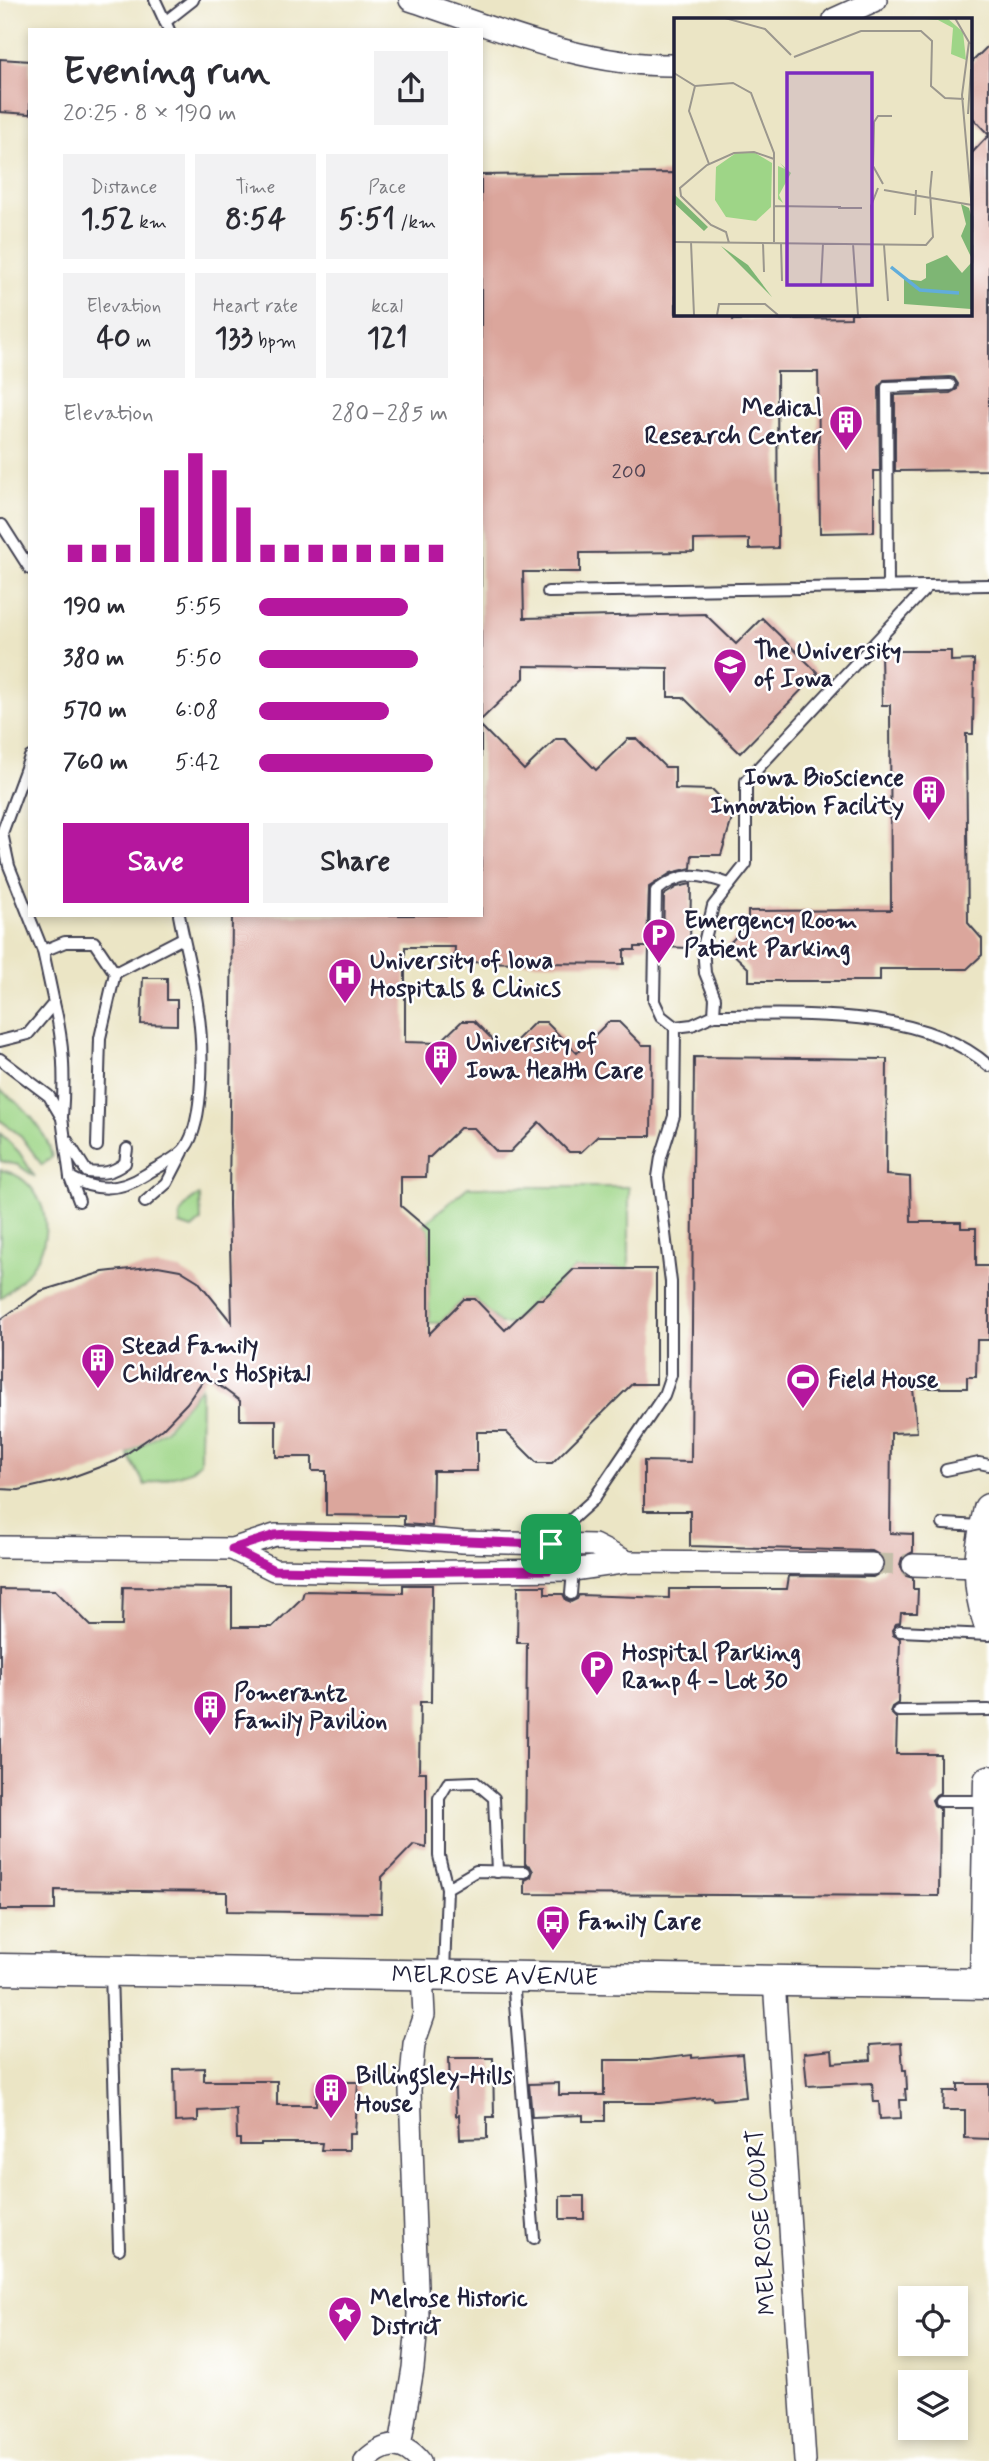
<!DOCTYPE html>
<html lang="en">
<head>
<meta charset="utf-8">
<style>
	body { margin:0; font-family:Mynerve,sans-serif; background:#f2f2f3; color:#2b2b33; height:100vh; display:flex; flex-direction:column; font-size:26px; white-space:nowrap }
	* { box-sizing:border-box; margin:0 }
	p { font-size:23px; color:#7c7c81 }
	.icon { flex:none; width:38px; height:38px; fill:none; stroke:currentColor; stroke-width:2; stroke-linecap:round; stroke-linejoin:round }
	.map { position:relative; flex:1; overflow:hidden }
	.panel { position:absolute; left:28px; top:28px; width:455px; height:889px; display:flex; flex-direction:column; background:#fff; border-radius:0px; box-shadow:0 4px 10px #0003 }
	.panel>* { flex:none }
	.tools { position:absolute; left:898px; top:2286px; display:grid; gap:14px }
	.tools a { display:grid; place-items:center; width:70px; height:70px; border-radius:0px; background:#fff; box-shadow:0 4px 10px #0003; font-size:35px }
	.pin { position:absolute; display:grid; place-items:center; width:60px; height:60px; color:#fff; margin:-30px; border-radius:14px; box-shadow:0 4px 10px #0006 }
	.round { display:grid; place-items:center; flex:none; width:74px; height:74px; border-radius:0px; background:#f2f2f3 }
	.head { display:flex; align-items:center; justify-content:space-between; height:119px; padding:0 35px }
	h1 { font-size:38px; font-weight:700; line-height:52px }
	.metrics { display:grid; grid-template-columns:repeat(3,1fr); gap:10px; height:119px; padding:7px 35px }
	.metrics div { display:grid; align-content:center; border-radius:0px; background:#f2f2f3; text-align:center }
	.metrics b { font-size:30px; font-weight:700 }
	.metrics small { font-size:19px; font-weight:400 }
	.metrics p { font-size:19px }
	.chart { height:196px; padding:14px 35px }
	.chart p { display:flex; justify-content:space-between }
	.chart svg { width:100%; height:126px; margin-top:7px; stroke:#b5179e; stroke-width:6 }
	.cta { display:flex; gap:14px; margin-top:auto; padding:14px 35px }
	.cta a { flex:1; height:80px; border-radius:0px; background:#b5179e; color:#fff; font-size:28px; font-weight:700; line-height:80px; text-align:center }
	.cta a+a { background:#f2f2f3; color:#2b2b33 }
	ul { padding:0 35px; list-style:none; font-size:23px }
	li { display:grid; grid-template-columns:112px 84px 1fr; align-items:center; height:52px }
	li i { height:18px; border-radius:9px; background:#b5179e }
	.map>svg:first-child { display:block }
	.green { fill:#9ed587; stroke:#607c61; stroke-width:2 }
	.building { fill:#dba69c }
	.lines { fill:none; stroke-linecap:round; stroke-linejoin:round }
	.street-tunnel { stroke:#c3bea9; stroke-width:21; stroke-dasharray:21 10; stroke-linecap:butt }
	.lane-casing { stroke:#403f50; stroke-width:14 }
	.street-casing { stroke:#403f50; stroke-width:24 }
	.secondary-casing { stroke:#403f50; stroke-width:33 }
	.lane { stroke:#fff; stroke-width:10 }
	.street { stroke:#fff; stroke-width:21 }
	.secondary { stroke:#fff; stroke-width:30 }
	.route-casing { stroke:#fff; stroke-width:14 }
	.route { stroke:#b5179e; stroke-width:9 }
	.labels { text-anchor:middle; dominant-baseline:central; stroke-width:5; stroke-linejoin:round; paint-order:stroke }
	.number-label { font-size:21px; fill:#504353 }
	.poi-label { font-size:24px; font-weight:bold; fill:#22223b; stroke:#fff; text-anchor:start }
	.street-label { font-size:24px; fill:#22223b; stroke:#fff }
	.inset-river { fill:none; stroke:#61adda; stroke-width:3.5 }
	.inset-road { fill:none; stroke:#9b978e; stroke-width:2 }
	.view { fill:#7b2cbf; fill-opacity:0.15; stroke:#7b2cbf; stroke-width:3.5 }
	.inset-edge { fill:none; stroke:#22223b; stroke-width:3.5 }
</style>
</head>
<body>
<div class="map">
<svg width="989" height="2461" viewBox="0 0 989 2461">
	<rect width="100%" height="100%" fill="#fff"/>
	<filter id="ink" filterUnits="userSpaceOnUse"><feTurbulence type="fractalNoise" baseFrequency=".0143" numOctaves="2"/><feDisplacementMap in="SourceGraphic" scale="14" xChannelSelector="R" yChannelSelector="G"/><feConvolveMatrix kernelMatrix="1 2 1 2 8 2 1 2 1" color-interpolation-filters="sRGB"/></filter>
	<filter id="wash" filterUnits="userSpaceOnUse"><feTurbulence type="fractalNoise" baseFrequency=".00686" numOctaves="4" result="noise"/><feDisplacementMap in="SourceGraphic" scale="28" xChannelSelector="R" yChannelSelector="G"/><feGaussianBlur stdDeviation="1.57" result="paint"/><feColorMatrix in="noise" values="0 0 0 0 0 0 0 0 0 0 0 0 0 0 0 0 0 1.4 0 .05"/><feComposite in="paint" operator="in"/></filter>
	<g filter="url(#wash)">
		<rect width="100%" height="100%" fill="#ebe5c5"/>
		<g class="green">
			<path d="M0 1090C23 1105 47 1130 52 1157L42 1165 21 1136 0 1120Z"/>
			<polygon points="0,1133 19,1152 35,1177 18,1165 0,1161"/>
			<path d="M0 1170C40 1176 57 1225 37 1259 28 1274 15 1287 0 1298Z"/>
			<polygon points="468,1187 629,1187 629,1269 574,1269 543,1299 536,1299 511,1324 500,1324 475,1299 464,1299 440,1323 429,1323 429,1230 423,1225"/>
			<path d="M198 1196 200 1197 201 1221 192 1229 180 1225C178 1212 187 1202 198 1196Z"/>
			<polygon points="201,1387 200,1462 190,1471 145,1485 128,1454 165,1430"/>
		</g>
		<g id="blocks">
			<g class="building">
				<polygon points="989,45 989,470 895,471 895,395 950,393 957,389 958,384 954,378 950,377 884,380 879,387 880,471 874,471 874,532 820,533 818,372 777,372 778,548 749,549 749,539 694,540 694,552 580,553 580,572 523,572 524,618 705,614 736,644 762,618 818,673 740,753 683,697 668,697 668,668 524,666 524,678 481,720 481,175 676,173 676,313 733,313 733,320 851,318 851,313 970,313 970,155 989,135 970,115 970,64"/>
				<polygon points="0,59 30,61 30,114 0,112"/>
				<polygon points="881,651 951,651 951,661 974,660 973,734 966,734 968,923 982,939 982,955 967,969 880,969 880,981 749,981 749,969 726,947 748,924 748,911 891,910 890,705 882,705"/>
				<polygon points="481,726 524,770 556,739 565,739 596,770 628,739 637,739 665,767 675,767 675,789 713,790 734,812 721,855 692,855 691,868 671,873 649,887 647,947 635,947 635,950 624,950 624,964 454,962 455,947 405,947 405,1042 439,1043 462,1021 474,1021 497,1044 512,1045 535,1022 546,1022 577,1053 608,1022 619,1022 642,1045 652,1045 651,1136 598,1136 581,1152 569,1152 539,1122 510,1152 497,1152 474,1128 460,1128 430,1157 427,1157 426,1177 401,1177 401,1206 429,1230 429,1334 464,1299 475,1299 505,1330 537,1299 543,1299 574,1269 656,1269 656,1384 632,1384 552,1463 537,1463 506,1432 477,1432 477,1471 433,1471 432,1526 404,1524 404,1516 326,1515 326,1471 312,1471 312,1457 276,1457 276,1420 240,1420 240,1401 206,1376 187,1403 162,1429 116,1461 67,1479 19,1490 0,1489 0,1320 41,1291 103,1272 158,1266 180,1270 198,1281 232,1323 229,1205 232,915 481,915"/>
				<polygon points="691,884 690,948 663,947 664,895 677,887"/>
				<polygon points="143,978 167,978 167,1000 177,1000 177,1025 141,1024"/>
				<polygon points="694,1057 887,1059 886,1175 910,1177 911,1222 961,1222 961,1228 976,1228 976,1266 989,1266 989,1340 977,1340 976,1377 967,1377 967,1388 913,1388 917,1432 891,1433 890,1533 913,1534 913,1552 902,1558 900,1565 906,1576 913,1578 913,1589 918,1589 917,1613 901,1613 900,1623 896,1624 892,1630 893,1635 900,1639 898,1703 892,1707 890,1712 897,1719 896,1754 940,1754 940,1793 936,1795 932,1800 934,1805 940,1809 939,1896 525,1894 525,1880 531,1877 533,1871 530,1866 525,1864 527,1643 517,1643 518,1586 545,1586 545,1594 563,1594 566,1600 571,1602 577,1599 579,1595 669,1598 669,1589 787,1589 789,1576 873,1577 883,1571 885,1565 883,1557 872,1551 690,1546 690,1511 644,1511 644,1461 691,1462"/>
				<polygon points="403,1585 432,1585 431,1702 420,1702 419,1772 426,1772 426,1847 414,1844 382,1877 381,1913 227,1911 227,1892 55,1890 55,1910 0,1910 0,1589 55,1590 91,1626 122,1626 123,1587 232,1588 232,1627 272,1627 302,1598 304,1591 403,1593"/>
				<polygon points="901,2043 903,2070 906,2070 907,2089 905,2089 906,2100 900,2100 901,2118 880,2119 879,2102 874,2102 872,2083 807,2086 804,2053 832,2050 833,2063 871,2060 870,2045"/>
				<polygon points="742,2054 746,2097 713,2100 712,2097 659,2103 605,2103 605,2121 583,2121 583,2115 532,2117 529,2084 559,2083 559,2095 604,2095 604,2060 649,2060 692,2055 692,2058"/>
				<polygon points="449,2058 493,2058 494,2117 487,2117 487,2138 460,2139 459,2115 456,2116 455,2089 450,2089"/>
				<polygon points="204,2068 204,2081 277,2081 277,2105 316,2105 317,2082 358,2082 355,2134 349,2134 349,2150 321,2150 322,2143 261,2143 261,2145 240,2145 240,2139 237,2139 236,2109 198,2111 198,2121 175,2122 174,2069"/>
				<polygon points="958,2084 989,2084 989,2139 965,2138 965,2110 943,2110 944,2091 958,2091"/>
				<rect x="560" y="2196" width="24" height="23"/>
			</g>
		</g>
	</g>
	<g filter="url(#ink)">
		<use href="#blocks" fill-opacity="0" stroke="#403f50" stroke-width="2"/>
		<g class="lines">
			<polyline class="street-tunnel" points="872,1564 913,1565"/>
			<g class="lane-casing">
				<g id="lane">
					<polyline points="155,0 169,30"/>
					<polyline points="165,22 193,0"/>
					<polyline points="2,525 30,569"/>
					<polyline points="888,587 887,387 950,385"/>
					<path d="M927 587 746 781V864L713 906 703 947 705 973 715 998 714 1015C799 1015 921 1006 989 1066"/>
					<polyline points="548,592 989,585"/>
					<polyline points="43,951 65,942 94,942 115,973 100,1038 97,1146"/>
					<polyline points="115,973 183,938"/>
					<path d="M54 1003C64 1043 65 1077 62 1118"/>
					<path d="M714 1015 692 1025 675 1027 661 1016 654 1001 656 891C682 870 701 874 729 884"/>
					<polyline points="0,1041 28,1034 54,1003 43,951 9,866 2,833 30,757"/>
					<path d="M0 1059 49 1096 62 1118 70 1177C95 1192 121 1191 145 1175 157 1167 177 1159 185 1148 205 1122 203 1042 198 1010 194 979 185 947 179 915"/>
					<path d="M66 1139 87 1172C103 1174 112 1173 125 1163L127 1149"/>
					<polyline points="70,1177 79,1201"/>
					<polyline points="145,1202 167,1183 183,1152"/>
					<polyline points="946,1470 979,1463 989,1465"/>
					<polyline points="943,1524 982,1526"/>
					<polyline points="549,1570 551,1543 562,1528 593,1500 664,1395 671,1375 671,1282 658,1177 661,1157 674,1116 675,1027"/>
					<polyline points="571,1594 573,1570"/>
					<polyline points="900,1631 989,1635"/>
					<polyline points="898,1711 989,1710"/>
					<polyline points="940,1801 986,1801"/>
					<polyline points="447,1888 439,1856 439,1798 448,1783 475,1782 494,1798 497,1872"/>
					<polyline points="111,1972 119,2249"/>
					<polyline points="444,1973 447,1888 476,1871 525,1872"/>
					<polyline points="513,1979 534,2238"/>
				</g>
			</g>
			<g class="street-casing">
				<g id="street">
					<path d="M410 0C496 28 584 67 676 65"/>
					<polyline points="834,19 876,0"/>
					<polyline points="0,1547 232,1549 275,1535 393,1536 462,1542 594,1545 628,1562"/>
					<polyline points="232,1549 274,1570 379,1572 573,1570 628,1562 872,1564"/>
					<polyline points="913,1565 979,1567"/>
					<polyline points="774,1980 805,2461"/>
					<polyline points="400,2446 413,2368 418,2315 410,2090 414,2044 424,2015 422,1975"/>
					<path d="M365 2461C384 2443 402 2439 420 2461"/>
				</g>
			</g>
			<g class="secondary-casing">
				<g id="secondary">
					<path d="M989 1509C979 1551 975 1583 989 1624"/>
					<path id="s1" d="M0 1969 989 1984"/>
					<polyline points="985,1983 989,1781"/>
				</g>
			</g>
			<use href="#lane" class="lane"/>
			<use href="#street" class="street"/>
			<use href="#secondary" class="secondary"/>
		</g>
	</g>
	<g class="lines" filter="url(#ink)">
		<g class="route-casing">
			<path id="route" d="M288 1534C376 1536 463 1542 551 1544L549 1570 379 1572 274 1570 232 1549 275 1535Z"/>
		</g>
		<use href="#route" class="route"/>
	</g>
	<defs>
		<g id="building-pin" transform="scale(1.75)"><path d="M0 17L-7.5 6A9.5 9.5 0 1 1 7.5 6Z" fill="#b5179e" stroke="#fff"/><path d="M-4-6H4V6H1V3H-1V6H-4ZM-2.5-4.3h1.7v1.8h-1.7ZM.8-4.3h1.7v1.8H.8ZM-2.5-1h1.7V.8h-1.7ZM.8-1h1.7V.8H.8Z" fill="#fff"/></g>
		<g id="university-pin" transform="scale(1.75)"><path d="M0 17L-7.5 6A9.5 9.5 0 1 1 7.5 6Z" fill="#b5179e" stroke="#fff"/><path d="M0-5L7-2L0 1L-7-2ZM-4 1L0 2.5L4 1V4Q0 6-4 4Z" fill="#fff"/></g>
		<g id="parking-pin" transform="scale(1.75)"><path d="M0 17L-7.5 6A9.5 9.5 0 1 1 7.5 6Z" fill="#b5179e" stroke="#fff"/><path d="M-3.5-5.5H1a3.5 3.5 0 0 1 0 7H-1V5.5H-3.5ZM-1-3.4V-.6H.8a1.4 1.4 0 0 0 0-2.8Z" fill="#fff"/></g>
		<g id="hospital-pin" transform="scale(1.75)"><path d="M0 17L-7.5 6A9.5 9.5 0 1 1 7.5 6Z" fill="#b5179e" stroke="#fff"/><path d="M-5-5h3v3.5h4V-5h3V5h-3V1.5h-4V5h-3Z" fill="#fff"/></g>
		<g id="stadium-pin" transform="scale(1.75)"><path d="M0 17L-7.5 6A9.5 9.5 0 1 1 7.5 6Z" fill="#b5179e" stroke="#fff"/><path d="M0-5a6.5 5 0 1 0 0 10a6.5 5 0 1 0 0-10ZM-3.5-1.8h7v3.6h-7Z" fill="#fff"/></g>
		<g id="bus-pin" transform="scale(1.75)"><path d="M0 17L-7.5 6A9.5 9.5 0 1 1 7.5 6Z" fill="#b5179e" stroke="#fff"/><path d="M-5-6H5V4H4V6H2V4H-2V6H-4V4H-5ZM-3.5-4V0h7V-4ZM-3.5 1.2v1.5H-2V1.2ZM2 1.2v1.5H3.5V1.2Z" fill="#fff"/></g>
		<g id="sight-pin" transform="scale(1.75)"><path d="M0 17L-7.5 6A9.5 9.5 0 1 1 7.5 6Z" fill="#b5179e" stroke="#fff"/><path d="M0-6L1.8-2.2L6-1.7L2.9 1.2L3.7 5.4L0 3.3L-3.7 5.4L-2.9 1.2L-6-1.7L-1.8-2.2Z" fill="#fff"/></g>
	</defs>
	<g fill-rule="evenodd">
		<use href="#building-pin" x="846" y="422"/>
		<use href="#university-pin" x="730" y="665"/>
		<use href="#building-pin" x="929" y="792"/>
		<use href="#parking-pin" x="659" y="935"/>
		<use href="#hospital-pin" x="345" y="975"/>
		<use href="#building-pin" x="441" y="1057"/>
		<use href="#building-pin" x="98" y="1360"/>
		<use href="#stadium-pin" x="803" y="1380"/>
		<use href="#parking-pin" x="597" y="1667"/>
		<use href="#building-pin" x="210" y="1707"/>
		<use href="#bus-pin" x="553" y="1922"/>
		<use href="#building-pin" x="331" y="2090"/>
		<use href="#sight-pin" x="345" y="2313"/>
	</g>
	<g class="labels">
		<g class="number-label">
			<text x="629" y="472">200</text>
		</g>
		<g class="poi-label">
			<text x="822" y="408" text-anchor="end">Medical<tspan x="822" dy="28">Research Center</tspan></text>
			<text x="754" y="651">The University<tspan x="754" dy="28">of Iowa</tspan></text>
			<text x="904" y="778" text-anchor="end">Iowa Bioscience<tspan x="904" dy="28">Innovation Facility</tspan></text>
			<text x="684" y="921">Emergency Room<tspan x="684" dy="28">Patient Parking</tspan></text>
			<text x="370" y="961">University of Iowa<tspan x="370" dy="28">Hospitals &amp; Clinics</tspan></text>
			<text x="466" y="1043">University of<tspan x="466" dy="28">Iowa Health Care</tspan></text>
			<text x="122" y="1346">Stead Family<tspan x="122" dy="28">Children's Hospital</tspan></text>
			<text x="828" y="1380">Field House</text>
			<text x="622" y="1653">Hospital Parking<tspan x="622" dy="28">Ramp 4 - Lot 30</tspan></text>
			<text x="234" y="1693">Pomerantz<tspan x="234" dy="28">Family Pavilion</tspan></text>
			<text x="578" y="1922">Family Care</text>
			<text x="356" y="2076">Billingsley-Hills<tspan x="356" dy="28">House</tspan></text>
			<text x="370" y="2299">Melrose Historic<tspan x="370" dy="28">District</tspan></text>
		</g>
		<g class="street-label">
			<text stroke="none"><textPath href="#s1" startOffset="495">MELROSE AVENUE</textPath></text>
			<text transform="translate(762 2222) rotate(-94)">MELROSE COURT</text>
		</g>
	</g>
	<g transform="translate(674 18)">
		<rect width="298" height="298" fill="#ebe5c5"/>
		<path d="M273 0 289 14 292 42 277 36 279 10 264 2H250ZM62 135H81L98 145 97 189 82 203 52 199 41 182 42 149ZM106 145 117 155 105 177 109 185 104 181V148L111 151Z" fill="#9ed587"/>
		<path d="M0 176 2 178 34 209 30 213 0 185ZM287 186 295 190 297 197V239L287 218 292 206ZM47 228 74 247 98 279ZM273 237 288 255 297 245V291L230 286V261L247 263 252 260V246Z" fill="#7eb674"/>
		<path class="inset-river" d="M217 249 246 272 285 275"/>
		<path class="inset-road" d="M51 0 91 11 117 37M281 0 296 26M295 24 288 77 298 192M120 39 187 13H247L258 23 257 68 271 80 290 81M0 55 21 68 59 65 77 75 100 135V224M21 68 15 93 35 146M294 96 297 51M209 166 199 148 200 104 204 98H218M210 172 298 187M256 174 258 153M100 188 167 189M164 190H188M241 197 242 172M0 224 252 227 259 219 256 174M17 224 20 297M55 225 52 214 37 207 7 178 6 170 33 147 60 135 80 134 100 141M89 225 90 254M107 225 108 263M179 226 184 297M198 226 197 188 204 170M210 227 214 283M147 266 149 226M43 297 45 286H91L104 297"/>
		<path class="view" d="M113 55H198V267H113Z"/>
		<rect width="298" height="298" class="inset-edge"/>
	</g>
</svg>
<div class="tools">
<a><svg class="icon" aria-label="locate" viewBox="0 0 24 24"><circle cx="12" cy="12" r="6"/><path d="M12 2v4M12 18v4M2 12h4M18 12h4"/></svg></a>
<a><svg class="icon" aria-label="layers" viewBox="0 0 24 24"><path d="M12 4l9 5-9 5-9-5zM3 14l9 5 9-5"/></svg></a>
</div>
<div class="pin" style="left:551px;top:1544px;background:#1e9e55"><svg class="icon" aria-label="arrive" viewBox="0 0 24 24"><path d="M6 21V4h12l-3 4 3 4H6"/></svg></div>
<section class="panel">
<div class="head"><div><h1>Evening run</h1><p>20:25 · 8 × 190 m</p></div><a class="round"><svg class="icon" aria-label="share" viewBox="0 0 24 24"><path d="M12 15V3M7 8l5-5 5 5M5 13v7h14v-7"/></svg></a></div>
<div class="metrics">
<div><p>Distance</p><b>1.52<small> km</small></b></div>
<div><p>Time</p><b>8:54</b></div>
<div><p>Pace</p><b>5:51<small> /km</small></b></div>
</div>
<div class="metrics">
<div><p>Elevation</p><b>40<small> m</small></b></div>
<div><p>Heart rate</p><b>133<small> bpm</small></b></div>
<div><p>kcal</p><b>121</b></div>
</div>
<div class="chart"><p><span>Elevation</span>280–285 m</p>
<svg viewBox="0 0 160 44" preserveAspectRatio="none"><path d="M5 44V38M15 44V38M25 44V38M35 44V25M45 44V12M55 44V6M65 44V12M75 44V25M85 44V38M95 44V38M105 44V38M115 44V38M125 44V38M135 44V38M145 44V38M155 44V38"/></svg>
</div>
<ul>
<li><b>190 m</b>5:55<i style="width:79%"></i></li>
<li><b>380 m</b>5:50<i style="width:84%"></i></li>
<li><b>570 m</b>6:08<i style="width:69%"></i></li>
<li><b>760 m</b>5:42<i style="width:92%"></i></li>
</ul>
<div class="cta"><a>Save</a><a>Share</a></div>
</section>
</div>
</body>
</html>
